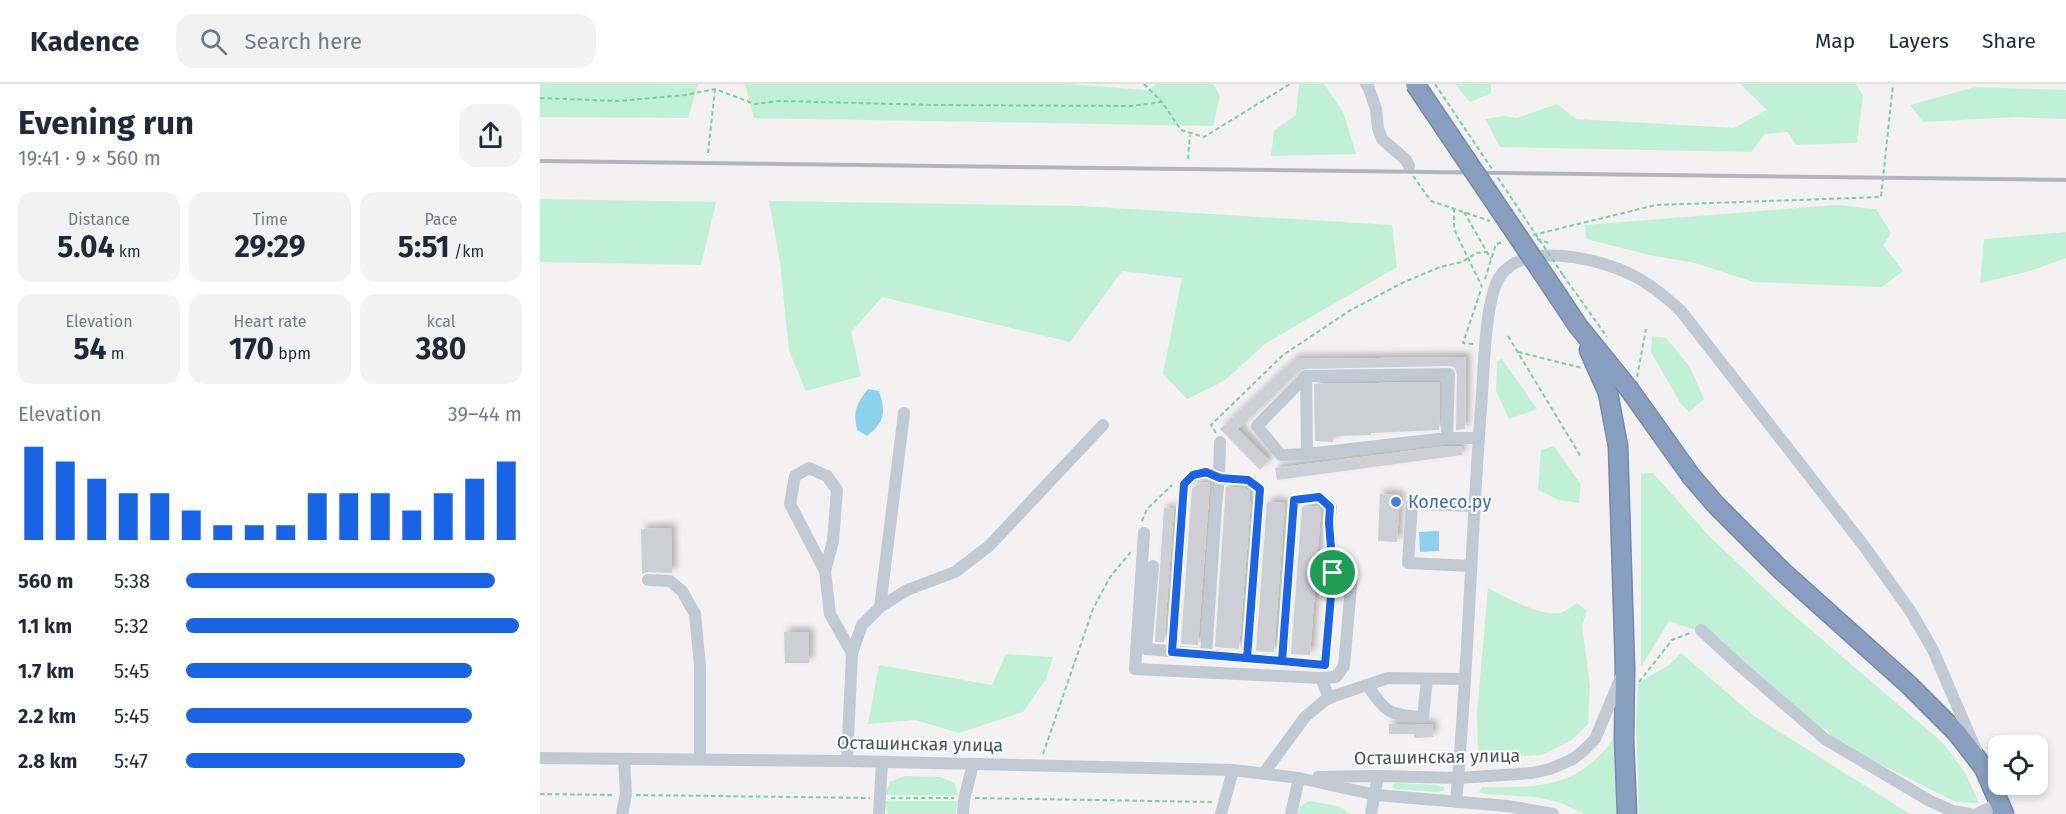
<!DOCTYPE html>
<html lang="en">
<head>
<meta charset="utf-8">
<style>
	body { margin:0; font-family:"Fira Sans",sans-serif; background:#f2f2f3; color:#1f2937; height:100vh; display:flex; flex-direction:column; font-size:22px; white-space:nowrap }
	* { box-sizing:border-box; margin:0 }
	p { font-size:20px; color:#747a83 }
	.icon { flex:none; width:33px; height:33px; fill:none; stroke:currentColor; stroke-width:2; stroke-linecap:round; stroke-linejoin:round }
	.map { position:relative; flex:1; overflow:hidden }
	.panel { display:flex; flex-direction:column; background:#fff; width:540px }
	.panel>* { flex:none }
	.controls { position:absolute; left:1448px; top:651px; display:grid; gap:12px }
	.controls a { display:grid; place-items:center; width:60px; height:60px; border-radius:12px; background:#fff; box-shadow:0 3px 9px #0003; font-size:30px }
	.pin { position:absolute; display:grid; place-items:center; width:51px; height:51px; color:#fff; margin:-26px; border:3px solid #fff; border-radius:50%; box-shadow:0 2px 6px #0007 }
	.round { display:grid; place-items:center; flex:none; width:63px; height:63px; border-radius:18px; background:#f2f2f3 }
	.summary { display:flex; align-items:center; justify-content:space-between; height:102px; padding:0 18px }
	h1 { font-size:33px; font-weight:700; line-height:45px }
	.figures { display:grid; grid-template-columns:repeat(3,1fr); gap:9px; height:102px; padding:6px 18px }
	.figures div { display:grid; align-content:center; border-radius:15px; background:#f2f2f3; text-align:center }
	.figures b { font-size:30px; font-weight:700 }
	.figures small { font-size:16px; font-weight:400 }
	.figures p { font-size:16px }
	.chart { height:168px; padding:12px 18px }
	.chart p { display:flex; justify-content:space-between }
	.chart svg { width:100%; height:108px; margin-top:6px; stroke:#1863e6; stroke-width:6 }
	ul { padding:0 18px; list-style:none; font-size:20px }
	li { display:grid; grid-template-columns:96px 72px 1fr; align-items:center; height:45px }
	li i { height:15px; border-radius:8px; background:#1863e6 }
	header { display:flex; align-items:center; gap:36px; box-sizing:border-box; height:84px; padding:0 30px; background:#fff; border-bottom:2px solid #e0e1e3 }
	header strong { font-size:28px }
	nav { display:flex; gap:33px; margin-inline-start:auto; font-size:21px }
	.search { width:420px; height:54px; background:#f2f2f3; display:flex; align-items:center; gap:15px; box-sizing:border-box; padding:0 21px; border-radius:18px; color:#747a83; font-size:22px }
	main { display:flex; flex:1; min-height:0 }
	.map>svg:first-child { display:block }
	.green { fill:#c0f0d6 }
	.water { fill:#8dd2ed }
	.building { fill:#cdcfd5; filter:url(#shadow) }
	.lines { fill:none; stroke-linecap:round; stroke-linejoin:round }
	.highway-casing { stroke:#738aab; stroke-width:21 }
	.path { stroke:#77cfaa; stroke-width:2; stroke-dasharray:4.5 3; stroke-linecap:butt }
	.minor { stroke:#c1cad2; stroke-width:12 }
	.highway { stroke:#889fbf; stroke-width:18 }
	.rail { stroke:#b3b5bb; stroke-width:4 }
	.highway-bridge-casing { stroke:#738aab; stroke-width:21; stroke-linecap:butt }
	.path-bridge { stroke:#77cfaa; stroke-width:2; stroke-dasharray:4.5 3; stroke-linecap:butt }
	.highway-bridge { stroke:#889fbf; stroke-width:18 }
	.route-casing { stroke:#fff; stroke-width:12 }
	.route { stroke:#1863e6; stroke-width:8 }
	.shop-dot { fill:#3f7fe0; stroke:#fff; stroke-width:2 }
	.labels { text-anchor:middle; dominant-baseline:central; stroke-width:4.5; stroke-linejoin:round; paint-order:stroke }
	.shop-label { font-size:18px; fill:#366cbe; stroke:#fff; text-anchor:start }
	.street-label { font-size:18px; fill:#48525e; stroke:#fff }
</style>
</head>
<body>
<header>
<strong>Kadence</strong>
<div class="search"><svg class="icon" aria-label="search" viewBox="0 0 24 24"><circle cx="10" cy="10" r="6"/><path d="M15 15l6 6"/></svg>Search here</div>
<nav><a>Map</a><a>Layers</a><a>Share</a></nav>
</header>
<main>
<section class="panel">
<div class="summary"><div><h1>Evening run</h1><p>19:41 · 9 × 560 m</p></div><a class="round"><svg class="icon" aria-label="share" viewBox="0 0 24 24"><path d="M12 15V3M7 8l5-5 5 5M5 13v7h14v-7"/></svg></a></div>
<div class="figures">
<div><p>Distance</p><b>5.04<small> km</small></b></div>
<div><p>Time</p><b>29:29</b></div>
<div><p>Pace</p><b>5:51<small> /km</small></b></div>
</div>
<div class="figures">
<div><p>Elevation</p><b>54<small> m</small></b></div>
<div><p>Heart rate</p><b>170<small> bpm</small></b></div>
<div><p>kcal</p><b>380</b></div>
</div>
<div class="chart"><p><span>Elevation</span>39–44 m</p>
<svg viewBox="0 0 160 44" preserveAspectRatio="none"><path d="M5 44V6M15 44V12M25 44V19M35 44V25M45 44V25M55 44V32M65 44V38M75 44V38M85 44V38M95 44V25M105 44V25M115 44V25M125 44V32M135 44V25M145 44V19M155 44V12"/></svg>
</div>
<ul>
<li><b>560 m</b>5:38<i style="width:92%"></i></li>
<li><b>1.1 km</b>5:32<i style="width:99%"></i></li>
<li><b>1.7 km</b>5:45<i style="width:85%"></i></li>
<li><b>2.2 km</b>5:45<i style="width:85%"></i></li>
<li><b>2.8 km</b>5:47<i style="width:83%"></i></li>
</ul>
</section>
<div class="map">
<svg width="1526" height="730" viewBox="0 0 1526 730">
	<defs>
		<filter id="shadow"><feDropShadow dx="4.5" dy="-4.5" stdDeviation="3" flood-color="#0004"/></filter>
	</defs>
	<rect width="100%" height="100%" fill="#f3f1f1"/>
	<g class="green">
		<polygon points="0,0 158,0 148,34 0,33"/>
		<polygon points="205,0 528,0 607,6 617,0 673,0 680,12 673,42 214,34"/>
		<polygon points="759,0 784,0 803,28 816,70 731,72 734,47 756,31"/>
		<polygon points="915,0 951,0 951,9 930,18"/>
		<polygon points="1200,0 1316,0 1323,12 1317,59 1256,61 1248,48 1225,50 1211,68 960,63 945,35 964,32 977,34 1017,20 1036,35 1194,44 1227,26"/>
		<polygon points="1435,3 1526,6 1526,35 1475,33 1383,38 1370,21"/>
		<polygon points="0,115 176,118 161,181 0,178"/>
		<polygon points="229,117 541,122 852,141 857,183 726,259 684,297 647,315 623,290 642,194 582,187 530,258 342,213 311,248 321,292 266,307 249,267 240,178"/>
		<polygon points="1296,121 1336,125 1351,149 1343,161 1363,187 1342,203 1214,198 1155,179 1109,171 1046,155 1045,141"/>
		<polygon points="1526,148 1526,174 1490,187 1440,199 1444,155"/>
		<polygon points="1112,252 1126,254 1150,283 1164,315 1149,328 1141,320 1111,268"/>
		<polygon points="962,275 997,325 969,335 956,307 957,277"/>
		<polygon points="1014,362 1041,401 1039,419 1019,416 998,406 1001,366"/>
		<polygon points="1113,389 1170,453 1243,522 1403,659 1426,690 1439,719 1416,718 1338,679 1301,665 1286,645 1271,643 1164,549 1129,537 1101,583 1101,390"/>
		<path d="M948 504C966 514 1000 532 1020 529 1025 528 1032 522 1037 519L1047 527 1042 541 1050 602 1048 640 1032 656 1002 671 964 673 938 667 937 629Z"/>
		<polygon points="1141,569 1214,632 1370,730 1099,730 1096,635 1098,599 1129,581"/>
		<polygon points="466,570 513,573 506,595 483,628 419,649 375,636 328,640 339,581 452,601"/>
		<path d="M1073 655 1077 730H1045L1021 719 996 713 945 710 939 708 942 703C997 704 1039 704 1073 655Z"/>
		<polygon points="365,692 400,693 415,699 418,712 345,711 350,698"/>
		<polygon points="856,699 896,701 904,703 904,706 898,708 853,705 852,702"/>
		<polygon points="344,717 418,717 415,730 348,730"/>
		<polygon points="769,717 798,722 811,730 757,730 762,721"/>
	</g>
	<g class="water">
		<path d="M328 305 339 307C346 329 345 337 327 352L317 346C313 327 316 320 328 305Z"/>
		<polygon points="899,447 899,467 880,468 879,448"/>
	</g>
	<g class="building">
		<polygon points="926,273 925,345 916,346 917,290 914,283 909,282 762,285 698,345 729,376 720,386 680,345 755,275"/>
		<polygon points="900,298 899,346 831,349 831,351 793,352 793,358 775,357 774,300"/>
		<polygon points="907,362 921,362 922,371 737,396 735,384"/>
		<polygon points="663,398 670,399 658,561 641,560 652,404"/>
		<polygon points="686,403 705,404 710,407 709,417 711,417 699,565 675,563"/>
		<polygon points="840,410 860,411 857,458 838,457"/>
		<polygon points="727,418 745,419 734,568 716,567"/>
		<polygon points="777,422 781,425 770,571 751,570 762,423"/>
		<polygon points="624,424 634,425 624,558 615,558"/>
		<polygon points="131,444 132,489 108,488 102,490 101,445"/>
		<polygon points="244,548 269,548 269,579 245,579"/>
		<polygon points="849,640 892,640 893,653 874,654 874,650 849,650"/>
	</g>
	<g class="lines">
		<g class="highway-casing">
			<g id="highway">
				<polyline points="1016,209 1038,242 1089,305 1151,392 1176,421 1242,487 1369,601 1417,649 1444,684 1464,730"/>
				<polyline points="1049,266 1068,309 1078,362 1085,584 1084,655 1087,730"/>
			</g>
		</g>
		<g class="path">
			<polyline points="604,0 622,18"/>
			<polyline points="0,14 79,17 145,11 175,5 215,20 239,17 395,21 591,22 622,18 641,46 664,53 750,0"/>
			<polyline points="168,69 175,5"/>
			<polyline points="648,75 650,51"/>
			<polyline points="873,92 891,117 950,137"/>
			<polyline points="914,124 914,145 942,203"/>
			<polyline points="924,128 951,175"/>
			<polyline points="993,151 1116,121 1341,113 1353,0"/>
			<polyline points="997,155 1009,159"/>
			<polyline points="1023,191 1067,253"/>
			<polyline points="945,195 956,160 964,158"/>
			<polyline points="968,252 1041,373"/>
			<polyline points="933,260 923,259 941,206"/>
			<polyline points="978,268 1042,284"/>
			<polyline points="1097,293 1106,245"/>
			<polyline points="676,349 671,341 743,271 809,227 862,199 900,183 922,178 936,169 948,168"/>
			<polyline points="602,437 607,425 632,401"/>
			<polyline points="1099,598 1132,556 1150,549"/>
			<polyline points="503,670 553,525 570,493 591,468"/>
			<polyline points="0,710 75,711"/>
			<polyline points="96,711 330,714"/>
			<polyline points="351,714 414,714"/>
			<polyline points="435,714 672,718"/>
		</g>
		<g class="minor">
			<polyline points="826,0 828,2 836,25 838,44 842,55 866,76 869,82"/>
			<polyline points="766,292 717,342 741,371 767,370"/>
			<polyline points="907,354 909,290 766,292 767,370 907,354 939,354"/>
			<polyline points="604,449 595,585 781,594 789,614"/>
			<polyline points="613,482 606,565 785,581 793,489 812,491 804,582 796,593 781,594"/>
			<polyline points="931,482 868,479 872,420 935,422"/>
			<polyline points="285,487 250,420 255,392 269,384 287,392 297,406 293,457 285,487 290,530 312,569"/>
			<polyline points="108,496 130,497 142,507 155,530 160,582 160,675"/>
			<polyline points="340,523 364,329"/>
			<polyline points="1161,546 1200,582 1285,655 1390,717 1413,727 1429,730"/>
			<path d="M632 568 644 400C657 387 663 387 679 394L680 358"/>
			<polyline points="666,571 676,422 679,394 708,396 720,405 707,574"/>
			<polyline points="742,577 754,416 779,413 791,423 789,439 793,489"/>
			<path d="M827 601C847 629 848 631 883 633L887 595"/>
			<polyline points="0,674 307,677 693,686 759,694 836,711 968,722 1013,730"/>
			<polyline points="307,677 312,569 322,541 340,523 367,506 415,488 449,462 563,341"/>
			<polyline points="724,689 765,633 784,617 794,612 848,594 925,595"/>
			<polyline points="778,693 838,692 918,694 992,689 1010,685 1033,675 1042,668 1055,655 1082,591"/>
			<path d="M916 718C928 587 931 455 941 324 944 291 944 220 959 194 982 155 1063 175 1094 192 1112 201 1127 214 1141 227L1324 462 1371 528 1393 566 1436 666"/>
			<polyline points="82,730 86,710 84,675"/>
			<polyline points="339,730 342,678"/>
			<polyline points="423,730 424,716 433,680"/>
			<polyline points="681,730 693,686"/>
			<polyline points="751,730 759,694"/>
			<polyline points="831,730 838,692"/>
			<polyline points="1437,730 1459,719"/>
		</g>
		<use href="#highway" class="highway"/>
		<polyline class="rail" points="0,77 1526,96"/>
		<g class="highway-bridge-casing">
			<polyline id="highway-bridge" points="875,0 1016,209"/>
		</g>
		<polyline class="path-bridge" points="895,0 1023,191"/>
		<use href="#highway-bridge" class="highway-bridge"/>
	</g>
	<g class="lines">
		<g class="route-casing">
			<path id="route" d="M793 489 785 581 707 574 720 405 708 396 680 394 666 388 653 391 644 400 632 568C669 571 705 574 742 577L754 416 779 413 790 423 789 439 793 489"/>
		</g>
		<use href="#route" class="route"/>
	</g>
	<circle class="shop-dot" cx="856" cy="418" r="6"/>
	<g class="labels">
		<g class="shop-label">
			<text x="868" y="418">Колесо.ру</text>
		</g>
		<g class="street-label">
			<text transform="translate(380 660) rotate(1)">Осташинская улица</text>
			<text transform="translate(897 673) rotate(-1)">Осташинская улица</text>
		</g>
	</g>
</svg>
<div class="controls">
<a><svg class="icon" aria-label="locate" viewBox="0 0 24 24"><circle cx="12" cy="12" r="6"/><path d="M12 2v4M12 18v4M2 12h4M18 12h4"/></svg></a>
</div>
<div class="pin" style="left:793px;top:489px;background:#1e9e55"><svg class="icon" aria-label="arrive" viewBox="0 0 24 24"><path d="M6 21V4h12l-3 4 3 4H6"/></svg></div>
</div>
</main>
</body>
</html>
